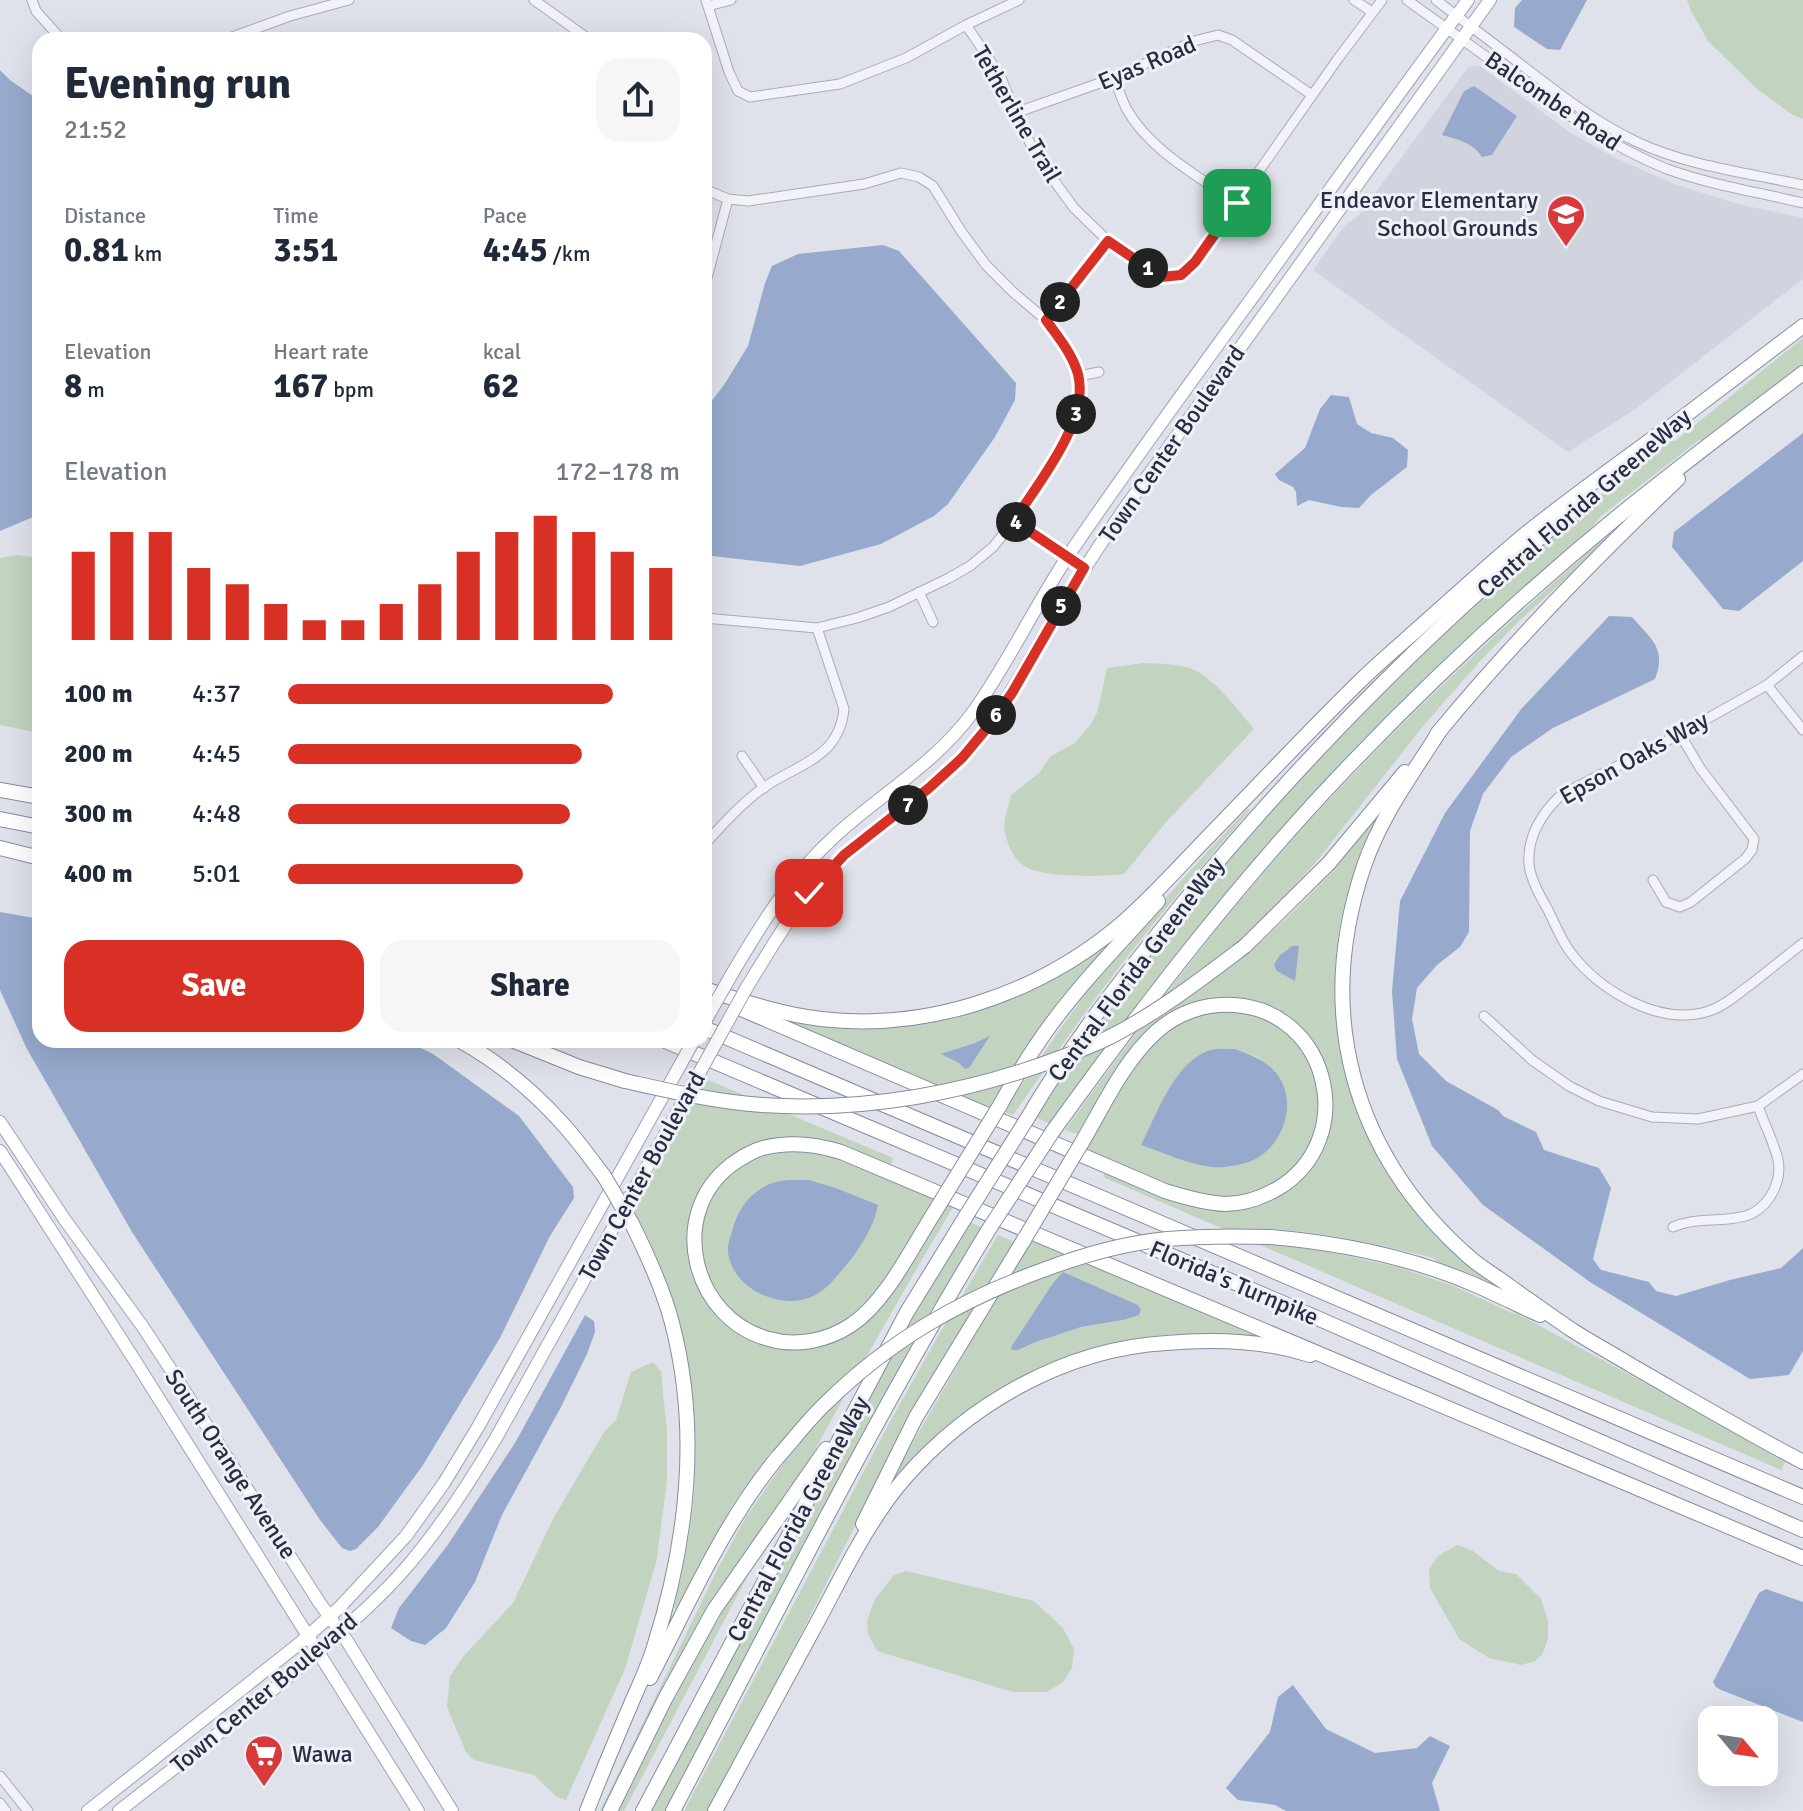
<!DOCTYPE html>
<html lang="en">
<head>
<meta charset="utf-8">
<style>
	body { margin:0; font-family:Signika,sans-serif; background:#f6f6f7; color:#1f2937; height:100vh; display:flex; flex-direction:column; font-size:30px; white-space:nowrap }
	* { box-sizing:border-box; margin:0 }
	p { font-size:26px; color:#747a83 }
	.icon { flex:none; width:44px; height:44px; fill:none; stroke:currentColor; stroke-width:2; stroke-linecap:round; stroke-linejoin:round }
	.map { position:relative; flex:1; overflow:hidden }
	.sheet { position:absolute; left:32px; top:32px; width:680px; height:1016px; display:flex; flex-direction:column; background:#fff; border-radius:24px; box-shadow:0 8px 32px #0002 }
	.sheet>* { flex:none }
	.needle { width:52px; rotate:119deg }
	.tools { position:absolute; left:1698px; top:1706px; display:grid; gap:16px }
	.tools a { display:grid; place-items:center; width:80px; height:80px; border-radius:16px; background:#fff; box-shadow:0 8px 32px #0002; font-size:40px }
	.pin { position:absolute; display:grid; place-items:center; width:68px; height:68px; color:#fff; margin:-34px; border-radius:16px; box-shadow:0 4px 12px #0006 }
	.km { position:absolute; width:40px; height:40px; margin:-20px; border-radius:50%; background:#222; color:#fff; font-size:22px; line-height:40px; text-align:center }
	.round { display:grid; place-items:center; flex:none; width:84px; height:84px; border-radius:24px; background:#f6f6f7 }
	.overview { display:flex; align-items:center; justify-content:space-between; height:136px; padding:0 32px }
	h1 { font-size:44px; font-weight:800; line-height:60px }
	.metrics { display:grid; grid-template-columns:repeat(3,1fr); gap:12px; height:136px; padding:8px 32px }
	.metrics div { display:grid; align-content:center }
	.metrics b { font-size:34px; font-weight:800 }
	.metrics small { font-size:22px; font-weight:400 }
	.metrics p { font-size:22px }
	.chart { height:224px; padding:16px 32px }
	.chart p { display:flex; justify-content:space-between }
	.chart svg { width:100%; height:144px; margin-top:8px; stroke:#d93025; stroke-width:6 }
	.action { display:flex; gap:16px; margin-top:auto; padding:16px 32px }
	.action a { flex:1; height:92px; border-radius:24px; background:#d93025; color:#fff; font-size:32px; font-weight:800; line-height:92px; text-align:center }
	.action a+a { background:#f6f6f7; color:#1f2937 }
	ul { padding:0 32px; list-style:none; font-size:26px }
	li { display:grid; grid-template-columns:128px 96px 1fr; align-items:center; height:60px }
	li i { height:20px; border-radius:10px; background:#d93025 }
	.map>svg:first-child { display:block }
	.built { fill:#d1d4df }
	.green { fill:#c2d4c0; fill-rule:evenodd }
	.water { fill:#97aacd }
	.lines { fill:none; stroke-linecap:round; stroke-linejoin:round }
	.minor-casing { stroke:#a8acb8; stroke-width:11 }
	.major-casing { stroke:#9da4b7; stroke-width:14 }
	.highway-casing { stroke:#858ca2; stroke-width:16 }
	.minor { stroke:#f2f3f8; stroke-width:9 }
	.major { stroke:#fff; stroke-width:12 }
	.highway { stroke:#fff; stroke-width:14 }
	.major-bridge-casing { stroke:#9da4b7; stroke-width:14; stroke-linecap:butt }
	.highway-bridge-casing { stroke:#858ca2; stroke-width:16; stroke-linecap:butt }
	.major-bridge { stroke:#fff; stroke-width:12 }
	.highway-bridge { stroke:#fff; stroke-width:14 }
	.route-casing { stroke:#fff; stroke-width:16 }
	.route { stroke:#d93025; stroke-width:10 }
	.labels { text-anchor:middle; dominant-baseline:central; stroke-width:6; stroke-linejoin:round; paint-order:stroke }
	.street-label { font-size:24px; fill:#272d42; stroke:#eff1f7 }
	.poi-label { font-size:24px; fill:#272d42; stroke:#eff1f7; text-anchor:end }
</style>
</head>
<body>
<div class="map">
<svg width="1803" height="1811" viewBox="0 0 1803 1811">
	<rect width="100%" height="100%" fill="#dfe2ea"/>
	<polygon class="built" points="1469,66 1480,66 1568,131 1615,158 1674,184 1738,204 1803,218 1803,279 1637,408 1568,452 1313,270 1344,226 1359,215"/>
	<g class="green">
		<polygon points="1687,0 1803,0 1803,119 1793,115 1756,88 1708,41 1691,11"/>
		<path d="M1803 338V364L1703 441 1699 440 1601 516 1587 533 1535 579 1182 948 1094 1062 1051 1124 1032 1116C1162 931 1307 755 1475 603 1538 546 1603 492 1670 440L1675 441Z"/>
		<path d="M1606 536 1610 539 1519 621 1482 659 1424 725 1316 862 1280 902 1240 939 1251 951 1293 912 1332 872 1374 820 1376 821C1361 855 1347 888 1340 924 1320 1042 1362 1169 1451 1250 1469 1266 1490 1279 1509 1293L1466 1272 1438 1262 1433 1258C1380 1244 1327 1233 1273 1229L1271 1245 1320 1250 1398 1267 1456 1287 1514 1314 1516 1313 1676 1400 1785 1462 1781 1470 1103 1177 1106 1170 1168 1196 1272 1199C1352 1157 1352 1043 1268 1006 1249 998 1228 995 1208 999 1190 1003 1174 1008 1159 1021 1126 1047 1102 1099 1080 1135L1065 1130C1135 1033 1206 938 1285 848 1384 736 1494 635 1606 536Z"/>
		<polygon points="17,555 40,558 40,733 0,725 0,558"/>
		<path d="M1143 663C1162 664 1184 663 1200 673 1220 686 1240 712 1254 729L1167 821 1124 874C1103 877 1039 878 1023 865 1013 858 1007 844 1005 832 1002 821 1009 806 1011 795L1039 773 1051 756 1075 743 1090 725 1097 713 1107 668Z"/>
		<path d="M1248 809 1250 810C1206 861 1162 912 1120 966 1083 1014 1048 1065 1013 1115L1003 1111C1031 1073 1056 1033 1085 995 1136 930 1191 868 1248 809Z"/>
		<polygon points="1113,939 1114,940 991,1109 900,1069 773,1018 793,1019 981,1009 1020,995 1057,977"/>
		<path d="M1233 1011C1245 1014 1259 1015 1269 1021 1282 1027 1292 1038 1300 1049 1312 1064 1317 1081 1318 1100 1319 1158 1274 1199 1216 1197 1176 1195 1123 1166 1084 1150 1110 1107 1139 1042 1185 1020 1201 1012 1217 1012 1233 1011ZM1235 1049 1258 1057 1277 1074 1142 1145C1157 1114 1174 1062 1210 1050 1217 1048 1227 1049 1235 1049Z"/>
		<path d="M706 1079 893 1158 890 1165 789 1138C756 1140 755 1147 733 1169 723 1178 698 1198 694 1208 690 1215 689 1225 688 1233 683 1281 717 1333 766 1344 782 1348 822 1340 840 1339L948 1201 955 1204C836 1401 732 1607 624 1811H600L717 1570 746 1517 783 1464 770 1453 735 1502 677 1609 674 1608C683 1570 691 1531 694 1493 701 1395 679 1295 633 1209Z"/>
		<path d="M796 1149 827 1153 937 1196C911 1238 889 1289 848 1319 811 1346 758 1339 727 1306 723 1302 718 1298 715 1292 706 1278 703 1263 702 1246 701 1226 705 1206 718 1189 729 1173 747 1159 766 1153 775 1151 786 1150 796 1149ZM809 1180 836 1188 878 1206 752 1194 776 1182Z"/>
		<polygon points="965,1220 983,1228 934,1306 666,1811 641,1811"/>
		<polygon points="998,1235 1017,1243 871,1494 748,1740 710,1811 684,1811 891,1420 937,1338"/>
		<path d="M1032 1237 1280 1340 1170 1334 1118 1342 1059 1361 988 1397 971 1409 941 1433 887 1490 905 1456ZM1063 1273 1138 1305 1141 1309 1123 1320 1081 1327 1062 1332 1018 1350Z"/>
		<polygon points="653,1362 661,1372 667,1432 667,1480 657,1559 625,1669 566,1800 557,1797 534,1775 474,1760 466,1752 447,1707 450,1676 462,1658 513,1603 553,1519 604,1432 616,1420 631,1372"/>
		<polygon points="1457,1545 1473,1551 1499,1571 1516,1574 1541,1599 1548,1621 1548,1639 1542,1655 1535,1661 1521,1665 1489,1658 1459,1639 1430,1588 1429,1569 1438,1556"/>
		<polygon points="906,1571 1034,1601 1063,1628 1074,1649 1072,1668 1063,1682 1047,1692 1013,1692 877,1651 868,1634 867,1621 875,1599 894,1575"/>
	</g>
	<g class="water">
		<polygon points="1522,0 1587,0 1560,50 1547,49 1514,27 1515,8"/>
		<polygon points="0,70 10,80 40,101 40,514 0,531"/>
		<path d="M1474 86 1517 116 1492 155 1482 157C1474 143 1456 139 1442 135L1464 91Z"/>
		<polygon points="883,245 899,251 1016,383 1015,400 995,437 948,504 934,516 881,544 800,566 704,555 704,411 724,385 748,346 765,283 772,266 798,254"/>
		<polygon points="1331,395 1349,397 1357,424 1371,433 1393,438 1408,450 1407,467 1371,495 1359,508 1341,507 1309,500 1297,506 1296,492 1293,487 1279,480 1275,474 1305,448 1320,409"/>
		<polygon points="1803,433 1803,561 1739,611 1723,609 1672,547 1674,532"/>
		<path d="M1609 616 1632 617C1651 639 1667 648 1655 679L1553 728 1511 757 1483 794 1470 831 1469 932 1460 947 1437 965 1417 988 1412 1019 1419 1054 1446 1081 1498 1110 1503 1116 1536 1132 1544 1150 1599 1168 1611 1188 1593 1259 1601 1270 1649 1282 1656 1291 1676 1296 1730 1280 1781 1268 1803 1248V1351L1789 1375 1750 1379 1590 1282 1483 1205 1432 1146 1397 1059 1392 991 1400 901 1445 813 1522 708Z"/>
		<polygon points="0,912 40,919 40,1040 405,1040 433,1054 519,1116 573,1187 574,1198 550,1236 500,1338 423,1465 378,1527 356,1549 350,1551 342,1548 320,1520 132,1232 27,1049 0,990"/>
		<polygon points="1292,946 1299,946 1295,981 1277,971 1274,965 1279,956"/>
		<polygon points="990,1036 969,1068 965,1069 959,1063 941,1054 975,1043"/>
		<path d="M1235 1049C1251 1055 1266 1060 1277 1074 1299 1103 1283 1149 1249 1162 1242 1164 1233 1166 1225 1167 1202 1170 1164 1153 1141 1145 1157 1114 1174 1062 1210 1050 1217 1048 1227 1049 1235 1049Z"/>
		<path d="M809 1180 836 1188 878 1205C874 1228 857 1253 842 1270 833 1281 823 1293 809 1298 777 1309 732 1288 728 1252 727 1245 731 1235 733 1228 739 1207 752 1191 772 1183 783 1179 798 1180 809 1180Z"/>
		<polygon points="1063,1272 1138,1305 1141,1309 1139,1315 1123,1320 1081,1327 1036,1342 1018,1350 1012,1350 1011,1347 1053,1283"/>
		<polygon points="585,1315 594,1321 595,1332 587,1354 561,1407 502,1515 475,1582 446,1628 425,1645 411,1641 391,1628 399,1608 447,1546 515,1443"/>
		<polygon points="1766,1589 1803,1602 1803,1722 1721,1690 1716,1687 1713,1682 1759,1593"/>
		<polygon points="1293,1685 1326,1729 1375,1753 1417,1748 1430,1736 1450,1746 1432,1783 1440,1811 1286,1811 1275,1805 1238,1800 1226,1788 1270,1732 1278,1697"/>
	</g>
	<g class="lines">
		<g class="minor-casing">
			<g id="minor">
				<polyline points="32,0 36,11 62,40"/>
				<polyline points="534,0 590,40"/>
				<polyline points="706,0 729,72 738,91 750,97 840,84 906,58 966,25 1019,0"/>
				<polyline points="1354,0 1372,12"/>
				<path d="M1407 0C1443 26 1480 52 1516 78 1564 113 1612 147 1667 169 1711 185 1758 192 1803 203"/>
				<path d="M1436 0C1463 21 1492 42 1519 63 1557 92 1593 121 1637 142 1688 166 1748 173 1803 185"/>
				<polyline points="708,6 731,0"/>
				<polyline points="966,25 1000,75 1015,113 1037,157 1074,208 1108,241 1161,277 1181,275 1195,262 1337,60 1382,0"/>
				<polyline points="224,40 290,16 349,0"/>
				<path d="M1114 78C1118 87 1121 98 1126 108 1149 150 1198 176 1237 203"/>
				<polyline points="1015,113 1114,78 1194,41 1218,35 1232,40 1312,95"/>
				<polyline points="704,189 728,199 748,201 864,184 901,173 919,177 933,186 961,231 986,265 1014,293 1046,320 1067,348 1079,376 1079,404 1072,429 1014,521 993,547 970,566 949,578 889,607 857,618 817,628 704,618"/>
				<polyline points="704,289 728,199"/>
				<polyline points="1046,320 1108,241"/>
				<polyline points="1079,376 1099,372"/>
				<polyline points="1014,521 1084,568"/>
				<polyline points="919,592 933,622"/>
				<path d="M1803 656 1767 685 1680 734 1561 795C1542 813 1527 837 1529 865 1531 880 1540 896 1548 910 1555 924 1561 940 1571 953 1600 991 1660 1027 1709 1011 1725 1006 1737 994 1750 985 1768 971 1785 957 1803 943"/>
				<polyline points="1767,685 1803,730"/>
				<polyline points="742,756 764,788"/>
				<path d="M704 845C722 825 741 804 763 788 797 764 839 759 844 709L817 628"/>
				<polyline points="1653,880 1666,902 1680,907 1691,902 1745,859 1752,850 1754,839 1700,768 1680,734"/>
				<polyline points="1484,1016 1532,1060 1569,1086 1599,1101 1652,1117 1698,1119 1758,1106 1803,1074"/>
				<path d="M1673 1227C1691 1219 1709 1221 1728 1219 1736 1218 1746 1217 1753 1213 1771 1203 1782 1180 1778 1160 1774 1142 1764 1124 1758 1106"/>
				<polyline points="0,1776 28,1811"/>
				<polyline points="0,1803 6,1811"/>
			</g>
		</g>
		<g class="major-casing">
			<g id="major">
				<path d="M729 979C760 926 789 878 835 836 881 794 936 763 973 712 1009 662 1035 605 1070 553 1134 459 1201 368 1268 276 1334 184 1400 91 1468 0"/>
				<path d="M747 987C776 940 803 892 844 855 882 821 927 795 962 758 996 722 1018 679 1043 637 1068 593 1096 550 1125 508L1490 0"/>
				<polyline points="0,1122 65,1220 143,1327 182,1387 319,1602 347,1641 452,1811"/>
				<polyline points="0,1151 132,1356 418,1811"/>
				<polyline points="88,1811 300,1643 339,1608 406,1536 444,1483 478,1427 678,1069"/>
				<path d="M119 1811C188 1757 257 1705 323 1647 353 1621 384 1594 410 1563 443 1524 470 1482 496 1438L697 1077"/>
			</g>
		</g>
		<g class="highway-casing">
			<g id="highway">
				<polyline points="1657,437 1803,326"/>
				<path d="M1441 729C1413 773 1381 816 1364 866 1314 1013 1352 1153 1468 1256 1481 1268 1498 1277 1512 1288 1532 1302 1551 1316 1572 1330 1592 1343 1613 1354 1634 1367 1690 1399 1746 1432 1803 1462"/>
				<path d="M1437 734C1511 644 1593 560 1678 479"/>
				<polyline points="0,790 40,797"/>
				<polyline points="0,819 40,827"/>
				<polyline points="0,848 40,858"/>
				<polyline points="1245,946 1329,863 1405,772"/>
				<path d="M704 989C742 1001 780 1014 821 1019 926 1031 1032 996 1114 930 1146 904 1175 871 1204 841 1255 789 1304 736 1356 685 1380 661 1407 639 1432 616 1464 588 1495 559 1528 532 1572 497 1618 464 1663 431"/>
				<path d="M739 1008 1165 1191C1184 1197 1204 1203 1225 1204 1243 1204 1261 1198 1277 1189 1360 1140 1330 1011 1234 1005 1205 1003 1177 1013 1156 1032 1123 1062 1103 1107 1081 1144"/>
				<polyline points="704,1028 1803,1497"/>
				<path d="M459 1040C497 1061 532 1090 561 1122 577 1139 590 1158 604 1176"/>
				<polyline points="512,1040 579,1067 625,1081"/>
				<polyline points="663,1040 1278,1301 1803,1530"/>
				<path d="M999 1107C1015 1078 1032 1050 1052 1023 1084 980 1122 941 1158 901"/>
				<path d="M1027 1119C1072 1042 1127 972 1183 903 1303 757 1436 623 1581 503"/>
				<path d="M1053 1131C1144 1005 1238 882 1346 769 1431 680 1521 596 1616 518 1677 468 1740 421 1803 373"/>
				<path d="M934 1213C911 1249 886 1302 851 1325 827 1341 796 1347 769 1339 693 1319 666 1215 731 1165 741 1158 751 1151 763 1148 790 1141 815 1144 841 1152 1163 1285 1483 1422 1803 1558"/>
				<path d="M1271 1237C1340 1243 1410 1257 1473 1284 1496 1294 1518 1305 1540 1315"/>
				<polyline points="863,1524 916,1417 1025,1238"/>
				<path d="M650 1678C689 1603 723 1524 777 1458"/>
				<path d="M587 1811C601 1775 616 1739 631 1704 639 1685 648 1667 654 1647 687 1543 700 1430 672 1323 663 1288 647 1254 631 1222"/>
				<polyline points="610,1811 665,1699 714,1610 826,1449"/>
				<polyline points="643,1811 907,1312 966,1216"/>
				<path d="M673 1811C776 1615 875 1415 991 1226"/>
				<path d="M715 1811C748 1750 781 1690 813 1630 841 1579 866 1523 904 1479 969 1404 1065 1349 1166 1343 1213 1339 1264 1340 1310 1355"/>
			</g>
		</g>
		<use href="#minor" class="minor"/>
		<use href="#major" class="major"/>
		<use href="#highway" class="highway"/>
		<g class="major-bridge-casing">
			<g id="major-bridge">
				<polyline points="704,1023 729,979"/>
				<polyline points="678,1069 694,1040"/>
				<polyline points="697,1077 747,987"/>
			</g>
		</g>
		<g class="highway-bridge-casing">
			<g id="highway-bridge">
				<path d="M625 1081C670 1091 715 1102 762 1105 864 1112 969 1093 1065 1056 1078 1051 1091 1046 1104 1040 1155 1015 1200 980 1245 946"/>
				<polyline points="604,1176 631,1222"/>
				<polyline points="934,1213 999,1107"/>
				<polyline points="966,1216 1027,1119"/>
				<polyline points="991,1226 1053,1131"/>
				<polyline points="1025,1238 1081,1144"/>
				<path d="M777 1458C793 1440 808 1420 826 1403 889 1341 960 1300 1043 1270 1083 1255 1125 1243 1167 1239 1202 1236 1236 1236 1271 1237"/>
			</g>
		</g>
		<use href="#major-bridge" class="major-bridge"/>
		<use href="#highway-bridge" class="highway-bridge"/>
	</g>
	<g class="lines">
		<g class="route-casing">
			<path id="route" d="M809 893 844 855 929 788 962 758 987 728 1012 693 1084 568 1014 521C1038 483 1090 421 1078 374 1072 353 1058 337 1046 320L1108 241 1161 277 1181 275 1195 262 1237 203"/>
		</g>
		<use href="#route" class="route"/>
	</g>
	<defs>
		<g id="school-pin" transform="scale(2)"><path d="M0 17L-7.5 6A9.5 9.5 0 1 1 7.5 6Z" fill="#da393b" stroke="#eff1f7"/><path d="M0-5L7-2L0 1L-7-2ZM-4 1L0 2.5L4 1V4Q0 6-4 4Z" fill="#fff"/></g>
		<g id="supermarket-pin" transform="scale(2)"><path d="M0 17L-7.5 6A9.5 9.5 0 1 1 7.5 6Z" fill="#da393b" stroke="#eff1f7"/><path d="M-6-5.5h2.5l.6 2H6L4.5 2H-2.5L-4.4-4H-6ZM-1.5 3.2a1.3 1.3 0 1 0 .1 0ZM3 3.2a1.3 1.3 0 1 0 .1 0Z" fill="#fff"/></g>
	</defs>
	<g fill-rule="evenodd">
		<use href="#school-pin" x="1566" y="214"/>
		<use href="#supermarket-pin" x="264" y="1754"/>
	</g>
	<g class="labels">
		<g class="street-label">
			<text transform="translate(1147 63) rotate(-23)">Eyas Road</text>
			<text transform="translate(1553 101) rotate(34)">Balcombe Road</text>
			<text transform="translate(1017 114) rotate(60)">Tetherline Trail</text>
			<text transform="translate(1172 444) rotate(-55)">Town Center Boulevard</text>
			<text transform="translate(1584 503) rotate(-41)">Central Florida GreeneWay</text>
			<text transform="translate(1634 758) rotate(-29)">Epson Oaks Way</text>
			<text transform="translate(1136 969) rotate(-53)">Central Florida GreeneWay</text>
			<text transform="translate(642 1176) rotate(-61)">Town Center Boulevard</text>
			<text transform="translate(1234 1283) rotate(23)">Florida's Turnpike</text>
			<text transform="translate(231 1464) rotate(57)">South Orange Avenue</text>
			<text transform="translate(798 1519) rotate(-62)">Central Florida GreeneWay</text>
			<text transform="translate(264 1693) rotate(-40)">Town Center Boulevard</text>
		</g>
		<g class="poi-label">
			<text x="1538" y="200">Endeavor Elementary<tspan x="1538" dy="28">School Grounds</tspan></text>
			<text x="292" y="1754" text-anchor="start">Wawa</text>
		</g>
	</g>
</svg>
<div class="tools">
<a><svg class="needle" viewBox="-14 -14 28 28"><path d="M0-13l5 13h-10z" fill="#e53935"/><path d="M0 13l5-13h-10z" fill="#747a83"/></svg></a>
</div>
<div class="pin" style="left:1237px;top:203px;background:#1e9e55"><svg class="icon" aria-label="arrive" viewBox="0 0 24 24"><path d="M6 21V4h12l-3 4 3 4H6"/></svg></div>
<div class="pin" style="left:809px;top:893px;background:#d93025"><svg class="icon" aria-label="check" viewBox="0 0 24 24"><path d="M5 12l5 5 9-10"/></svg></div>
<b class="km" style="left:1148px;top:268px">1</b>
<b class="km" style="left:1060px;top:302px">2</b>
<b class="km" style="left:1076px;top:414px">3</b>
<b class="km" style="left:1016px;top:522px">4</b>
<b class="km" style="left:1061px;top:606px">5</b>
<b class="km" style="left:996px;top:715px">6</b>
<b class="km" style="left:908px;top:805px">7</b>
<section class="sheet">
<div class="overview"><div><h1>Evening run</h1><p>21:52</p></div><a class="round"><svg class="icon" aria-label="share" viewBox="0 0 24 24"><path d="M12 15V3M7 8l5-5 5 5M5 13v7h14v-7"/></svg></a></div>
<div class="metrics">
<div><p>Distance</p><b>0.81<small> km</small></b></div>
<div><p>Time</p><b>3:51</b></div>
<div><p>Pace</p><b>4:45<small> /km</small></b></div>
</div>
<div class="metrics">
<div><p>Elevation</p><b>8<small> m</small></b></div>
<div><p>Heart rate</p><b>167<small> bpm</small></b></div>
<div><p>kcal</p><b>62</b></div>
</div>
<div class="chart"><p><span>Elevation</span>172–178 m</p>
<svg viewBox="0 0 160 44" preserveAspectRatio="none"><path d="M5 44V17M15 44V11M25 44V11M35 44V22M45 44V27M55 44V33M65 44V38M75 44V38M85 44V33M95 44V27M105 44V17M115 44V11M125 44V6M135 44V11M145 44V17M155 44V22"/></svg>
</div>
<ul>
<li><b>100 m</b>4:37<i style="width:83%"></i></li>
<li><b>200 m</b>4:45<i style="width:75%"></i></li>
<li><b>300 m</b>4:48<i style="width:72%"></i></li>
<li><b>400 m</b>5:01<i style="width:60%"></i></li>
</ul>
<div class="action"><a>Save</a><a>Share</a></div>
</section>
</div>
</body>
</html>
